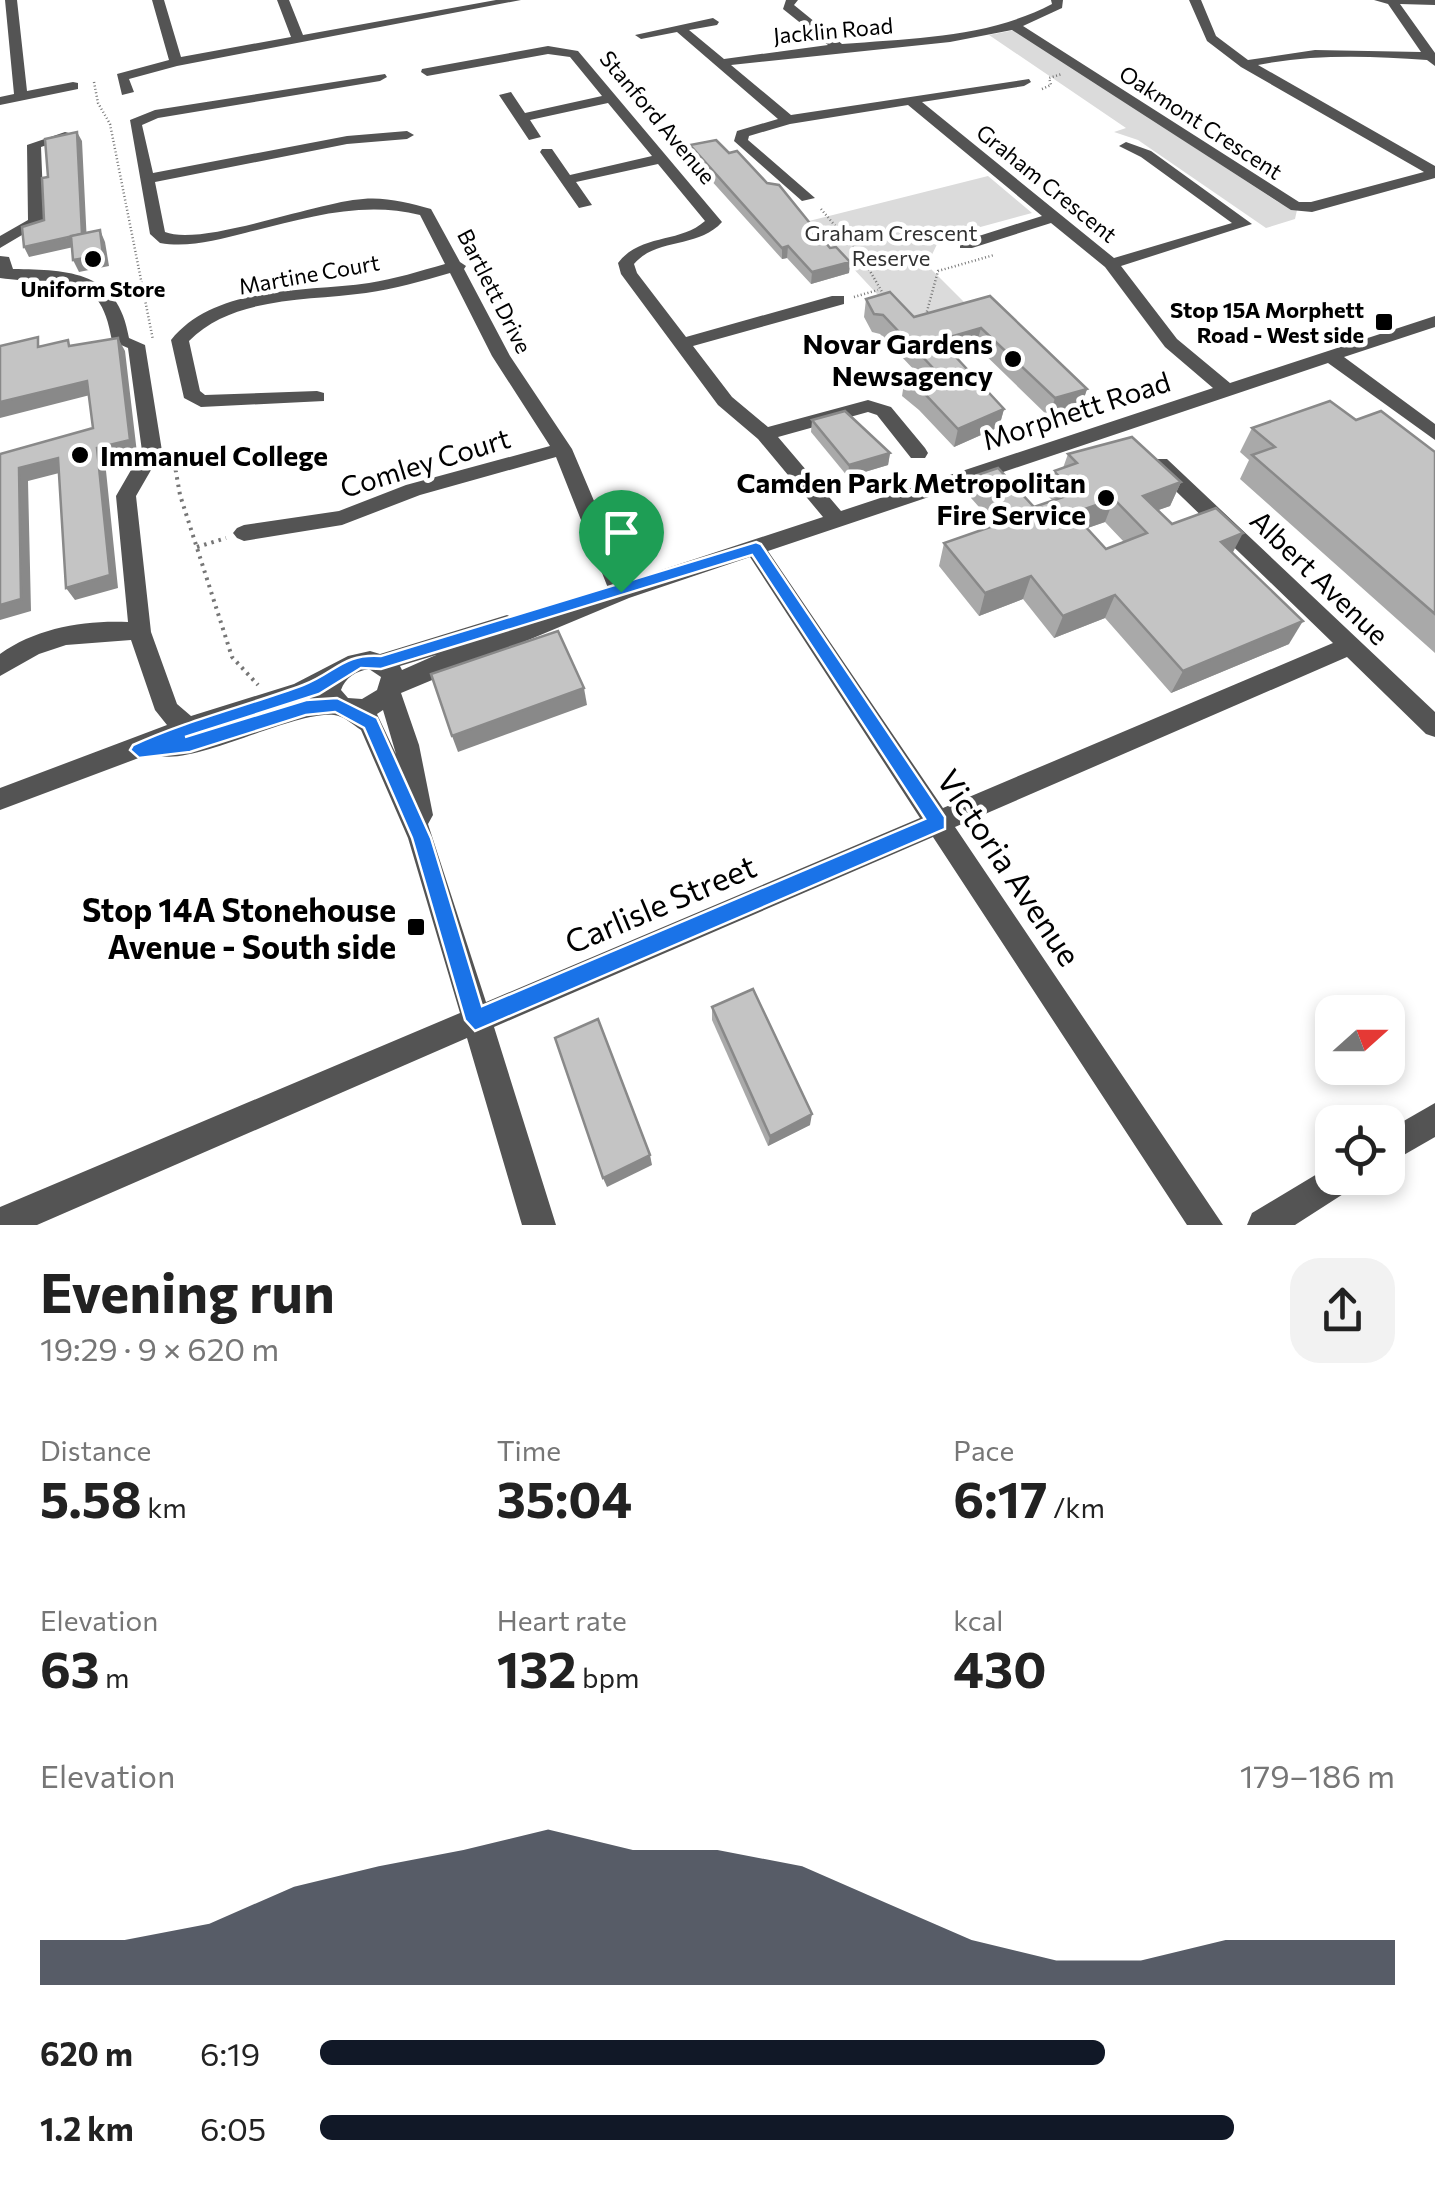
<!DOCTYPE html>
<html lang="en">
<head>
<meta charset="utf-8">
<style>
	body { margin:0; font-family:Commissioner,sans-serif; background:#f2f2f2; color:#222; height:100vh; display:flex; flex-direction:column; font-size:38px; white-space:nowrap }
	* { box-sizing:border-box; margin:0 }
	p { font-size:32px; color:#767676 }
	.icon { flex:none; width:55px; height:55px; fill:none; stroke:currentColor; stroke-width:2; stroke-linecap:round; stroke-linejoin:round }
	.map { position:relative; height:1225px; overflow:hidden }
	.panel { display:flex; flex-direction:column; background:#fff; flex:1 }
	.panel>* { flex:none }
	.needle { width:65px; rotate:69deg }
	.tools { position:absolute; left:1315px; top:995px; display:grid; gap:20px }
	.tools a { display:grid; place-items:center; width:90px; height:90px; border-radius:20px; background:#fff; box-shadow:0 5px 15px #0003; font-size:50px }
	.pin { position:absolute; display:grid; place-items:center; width:85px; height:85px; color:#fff; margin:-102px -42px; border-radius:50% 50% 50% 0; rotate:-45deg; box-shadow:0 0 10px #0007 }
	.pin .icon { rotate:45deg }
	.round { display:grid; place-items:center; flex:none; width:105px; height:105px; border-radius:30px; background:#f2f2f2 }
	.summary { display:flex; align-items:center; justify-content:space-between; height:170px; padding:0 40px }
	h1 { font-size:55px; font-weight:700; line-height:75px }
	.metrics { display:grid; grid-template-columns:repeat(3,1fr); gap:15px; height:170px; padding:10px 40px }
	.metrics div { display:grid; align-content:center }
	.metrics b { font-size:50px; font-weight:700 }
	.metrics small { font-size:28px; font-weight:400 }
	.metrics p { font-size:28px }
	.chart { height:280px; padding:20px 40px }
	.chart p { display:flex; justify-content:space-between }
	.chart svg { width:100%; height:180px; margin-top:10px; fill:#111827; opacity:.7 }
	ul { padding:0 40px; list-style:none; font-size:32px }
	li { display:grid; grid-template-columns:160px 120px 1fr; align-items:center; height:75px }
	li i { height:25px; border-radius:12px; background:#111827 }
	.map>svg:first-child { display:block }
	.green { fill:#dbdbdb }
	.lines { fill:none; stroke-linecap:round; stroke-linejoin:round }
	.path-far1 { stroke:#767676; stroke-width:2.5; stroke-dasharray:1 2.5; stroke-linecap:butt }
	.path { stroke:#767676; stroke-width:4; stroke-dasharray:2.5 5; stroke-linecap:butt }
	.minor { fill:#545454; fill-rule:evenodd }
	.wall { fill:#a9a9a9; fill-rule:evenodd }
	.shaded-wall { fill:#898989 }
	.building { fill:#c4c4c4; stroke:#898989; stroke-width:2.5; fill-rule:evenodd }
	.route { fill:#1a73e8; stroke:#fff; stroke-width:2.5; fill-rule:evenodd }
	.poi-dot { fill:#000; stroke:#fff; stroke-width:4 }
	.labels { text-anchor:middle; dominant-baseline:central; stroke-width:9; stroke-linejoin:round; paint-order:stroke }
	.far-street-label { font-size:22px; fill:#000; stroke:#fff }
	.far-park-label { font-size:22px; fill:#323232; stroke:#fff }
	.far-poi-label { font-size:22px; font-weight:bold; fill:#000; stroke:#fff }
	.poi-label { font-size:28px; font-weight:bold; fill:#000; stroke:#fff; text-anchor:end }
	.street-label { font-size:28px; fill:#000; stroke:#fff }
	.near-street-label { font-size:32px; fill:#000; stroke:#fff }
	.near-poi-label { font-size:32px; font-weight:bold; fill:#000; stroke:#fff; text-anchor:end }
</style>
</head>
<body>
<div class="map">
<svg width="1435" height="1225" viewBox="0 0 1435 1225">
	<rect width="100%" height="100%" fill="#fff"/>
	<g class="green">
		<polygon points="1015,30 1278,202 1297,210 1295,219 1266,228 1138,140 1114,132 1126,128 989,35"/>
		<polygon points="988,176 1032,213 940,238 927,265 969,307 905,324 809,221"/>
	</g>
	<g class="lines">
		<g class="path-far1">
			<polyline points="94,82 98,103 110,124 153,340"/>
			<polyline points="1042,89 1051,85 1049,78 1062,74"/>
			<polyline points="821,209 863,259 885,297"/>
			<polyline points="854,297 878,290"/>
			<polyline points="926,315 938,271 994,255"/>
			<polyline points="173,453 174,457"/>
		</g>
		<g class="path">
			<polyline points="173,455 180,495 232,657 258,685"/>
			<polyline points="197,547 226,538"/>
		</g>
		<g class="minor">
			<polygon points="5,0 17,0 27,91 73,82 78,83 78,89 0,105 0,97 14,94"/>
			<polygon points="152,0 164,0 181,57 291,37 277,0 289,0 303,35 496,0 521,0 177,66 129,79 134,92 122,95 117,74 169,60"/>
			<path d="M786 0H798L794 5 842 44C914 38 987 38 1052 4L1051 0H1063L1062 8 1023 26 1299 202H1311L1424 172 1241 67 1207 41 1189 0H1201L1216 36 1248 60 1315 50 1421 52 1388 4 1374 0H1435V5L1400 4 1435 53V66L1427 60C1370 56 1314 54 1258 65L1435 166V178L1312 212 1291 210 1012 30 950 42 731 65 791 115 1029 79 1031 82 1024 86 922 102 1114 258 1232 223 1141 157 1119 146 1126 142 1151 151 1252 224 1121 266 1177 339 1230 383 1435 316V327L1344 357 1435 424V440L1328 363 768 551 943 808 1333 643 1153 469 1150 464 1153 459H1167L1435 712V737L1426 734 1347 657 955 827 1223 1225H1187L933 837 494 1027 556 1225H522L467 1038 37 1225H0V1207L460 1013 408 838 361 730C352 724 344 716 334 715 289 711 185 772 152 753L0 810V788L167 725 155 710 131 640 66 645 39 654 0 676V654C36 628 84 620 128 622L116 496 142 451 128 348 112 341C100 264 58 287 0 278V256L9 257 13 269C70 270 118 271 129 338L145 345 162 451 136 496 151 632 177 704 191 716 294 684 348 656 370 651 380 654 507 615 515 618 518 624 608 588 556 457 420 495 342 525 244 541 237 538 233 533 237 528 244 525 339 511 406 485 550 446 492 356 450 273C422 281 395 289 366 293 308 301 233 296 189 341L200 391 205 395 317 391 324 393V401L201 407 184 398 171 340C215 285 306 292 369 283 395 279 420 271 445 264L420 215C360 200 303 219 245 233 218 240 188 248 160 243L150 234 130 120 155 110 385 74 387 77 380 81 158 118 142 125 153 173 347 136 407 131 414 135 407 139 347 144 155 182 165 232C201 247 316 202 363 199 387 197 408 203 431 209L460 262 466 266 464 269 510 356 572 449 628 581 823 517 758 439 718 405 621 274 618 263C641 233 679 244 705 221L658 164 576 182 592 205 579 208 540 152 542 149H552L570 175 652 156 608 103 530 120 541 137 529 140 499 95 511 92 525 113 602 96 570 57 548 54 427 76 421 72 422 69 548 46 578 51 722 222C698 249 657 237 634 264L637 273 686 337 832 296H844V304L693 346 732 397 768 427 868 400 891 407 925 448 928 453 925 458H911L877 415 868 412 778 437 841 511 1213 388 1165 347 1105 267 1051 223 972 248H960V242L1042 216 908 105 790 124 749 136 748 140 815 198 802 201 734 141 737 131 778 119 677 32 641 39 635 35 713 18 719 22 717 25 689 30 724 59 828 45 783 9ZM750 557 920 818 486 1002 428 824 433 815 419 745 401 693 629 598ZM436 655 402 670 400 666ZM369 669 381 677 377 690 362 699 348 698 341 690C345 678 356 671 369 669ZM383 710 396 754 377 714Z"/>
			<polygon points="65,132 77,135 41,147 44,222 0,248 0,236 28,220 27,145"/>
			<polygon points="1435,1103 1435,1137 1388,1164 1388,1130"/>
			<polygon points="1332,1165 1332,1178 1356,1178 1351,1189 1295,1225 1247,1225 1252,1213"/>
		</g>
	</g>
	<g class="wall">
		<polygon points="690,145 729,153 830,248 850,262 849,273 811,284 787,258 782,259 690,157"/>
		<polygon points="990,296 1087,389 1081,407 1049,417 976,346 952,354 1004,409 999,427 954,447 919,410 902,396 905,377 918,374 880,334 872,332 864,317 866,299 914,317"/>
		<polygon points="812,420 890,453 888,465 848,477 811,432"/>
		<polygon points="1356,420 1435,452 1435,653 1240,479 1249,460 1240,452 1252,428"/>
		<path d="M1068 454 1181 482 1170 506 1158 510 1172 524 1232 553 1289 644 1171 693 1105 618 1054 638 1023 599 979 616 939 566 944 543 995 525 971 498 977 475 1034 507 1052 500 1046 494 1054 471 1063 468ZM1105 522 1124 542 1106 549 1087 528Z"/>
		<polygon points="712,1007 810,1125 768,1146 712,1020"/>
	</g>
	<g class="shaded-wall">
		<polygon points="77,132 82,141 87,244 29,257 24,247 82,235"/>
		<polygon points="100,230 105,242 109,266 79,272 73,260"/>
		<polygon points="788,246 787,258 782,259 782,248"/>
		<polygon points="850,262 849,273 811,284 812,272"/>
		<polygon points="981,328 976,346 936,358 940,340"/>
		<polygon points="118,338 125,351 137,453 105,461 118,588 75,600 66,588"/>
		<polygon points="87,381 94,394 0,418 0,402"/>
		<polygon points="1087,389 1081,407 1049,417 1055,398"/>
		<polygon points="1004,409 999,427 954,447 958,429"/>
		<polygon points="890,453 888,465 848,477 849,465"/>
		<polygon points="58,458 67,471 28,481 31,611 0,620 0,605 19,468"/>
		<polygon points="1181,482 1170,506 1133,519 1143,496"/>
		<polygon points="1114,499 1105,522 1065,536 1073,513"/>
		<polygon points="1243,533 1231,556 1221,542"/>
		<polygon points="1031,576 1023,599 979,616 985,593"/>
		<polygon points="1115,595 1105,618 1054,638 1063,616"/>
		<polygon points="1303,621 1289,644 1171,693 1183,671"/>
		<polygon points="584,688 587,705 458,752 452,736"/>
		<polygon points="812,1114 810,1125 768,1146 770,1136"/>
		<polygon points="650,1155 652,1165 607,1187 603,1178"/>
	</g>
	<g class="building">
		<polygon points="77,132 82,234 24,247 22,227 44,220 42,178 48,177 45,139"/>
		<polygon points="716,140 729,153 737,151 767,183 779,185 830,248 836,247 850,262 812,272 788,246 782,248 690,145"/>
		<polygon points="100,230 103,255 73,260 71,236"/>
		<polygon points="890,292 914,317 990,296 1087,389 1055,398 981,328 940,340 1004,409 958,429 922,391 905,377 934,369 883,315 874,314 866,299"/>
		<polygon points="38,337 38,347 68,340 69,346 118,338 130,440 97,448 110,575 66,588 58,458 19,468 21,599 0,605 0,454 93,428 87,381 0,402 0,346"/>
		<polygon points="1330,401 1356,420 1381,411 1435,452 1435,614 1252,455 1275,447 1252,428"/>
		<polygon points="845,411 890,453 849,465 812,420"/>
		<path d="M1132 437 1181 482 1143 496 1172 524 1216 508 1243 533 1221 542 1303 621 1183 671 1115 595 1063 616 1031 576 985 593 944 543 1016 518 977 475 998 468 1034 507 1075 493 1054 471 1077 463 1068 454ZM1114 499 1147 533 1106 549 1073 513Z"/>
		<polygon points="558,631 584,688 452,736 431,674"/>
		<polygon points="753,989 812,1114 770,1136 712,1007"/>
		<polygon points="598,1019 650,1155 603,1178 555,1038"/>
	</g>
	<path class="route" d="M756 542 761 544 945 817V829L475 1031 465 1020 412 838 364 728 335 712 306 715 190 752 139 758 130 750 133 745C188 720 246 706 303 685 335 673 343 653 381 656ZM752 555 925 819 482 1006 431 838 377 718 337 698 306 700 185 737 319 694 361 668 381 669Z"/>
	<g class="poi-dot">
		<circle cx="93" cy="259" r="10"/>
		<rect x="1374" y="312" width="20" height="20" rx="5"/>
		<circle cx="1013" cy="359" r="10"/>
		<circle cx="80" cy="455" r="10"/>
		<circle cx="1106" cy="498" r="10"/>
		<rect x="406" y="917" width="20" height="20" rx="5"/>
	</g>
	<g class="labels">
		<g class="far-street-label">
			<text transform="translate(833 30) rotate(-5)">Jacklin Road</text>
			<text transform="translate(658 117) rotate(50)">Stanford Avenue</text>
			<text transform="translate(1201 122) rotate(33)">Oakmont Crescent</text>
			<text transform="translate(1047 183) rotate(39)">Graham Crescent</text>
			<text transform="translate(309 274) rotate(-10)">Martine Court</text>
			<text transform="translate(495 291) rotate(63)">Bartlett Drive</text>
		</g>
		<g class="far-park-label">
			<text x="891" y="232">Graham Crescent<tspan x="891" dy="25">Reserve</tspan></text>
		</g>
		<g class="far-poi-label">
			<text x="93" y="288">Uniform Store</text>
			<text x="1364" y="309" text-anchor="end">Stop 15A Morphett<tspan x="1364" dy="25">Road - West side</tspan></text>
		</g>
		<g class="poi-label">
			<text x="993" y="343">Novar Gardens<tspan x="993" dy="32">Newsagency</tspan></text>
			<text x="100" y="455" text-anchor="start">Immanuel College</text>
			<text x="1086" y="482">Camden Park Metropolitan<tspan x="1086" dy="32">Fire Service</tspan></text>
		</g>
		<g class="street-label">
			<text transform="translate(1076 410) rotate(-18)">Morphett Road</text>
			<text transform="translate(425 462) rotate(-17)">Comley Court</text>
			<text transform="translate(1320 577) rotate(44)">Albert Avenue</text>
		</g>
		<g class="near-street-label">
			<text transform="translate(1010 867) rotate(56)">Victoria Avenue</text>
			<text transform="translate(660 903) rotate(-23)">Carlisle Street</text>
		</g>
		<g class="near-poi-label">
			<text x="396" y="909">Stop 14A Stonehouse<tspan x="396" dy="37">Avenue - South side</tspan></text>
		</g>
	</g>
</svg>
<div class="tools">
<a><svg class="needle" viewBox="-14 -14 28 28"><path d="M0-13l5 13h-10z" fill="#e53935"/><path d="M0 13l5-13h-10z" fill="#767676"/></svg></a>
<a><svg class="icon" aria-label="locate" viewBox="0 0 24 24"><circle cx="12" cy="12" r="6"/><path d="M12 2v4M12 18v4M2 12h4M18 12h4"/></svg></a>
</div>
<div class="pin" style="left:621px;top:592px;background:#1e9e55"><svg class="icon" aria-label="arrive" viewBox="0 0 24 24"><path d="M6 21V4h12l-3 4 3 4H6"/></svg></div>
</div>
<section class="panel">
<div class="summary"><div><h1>Evening run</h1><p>19:29 · 9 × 620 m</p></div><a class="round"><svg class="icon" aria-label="share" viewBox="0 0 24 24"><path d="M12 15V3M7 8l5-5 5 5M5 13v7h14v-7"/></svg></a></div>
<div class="metrics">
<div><p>Distance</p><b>5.58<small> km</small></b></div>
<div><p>Time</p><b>35:04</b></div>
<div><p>Pace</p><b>6:17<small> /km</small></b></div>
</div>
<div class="metrics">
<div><p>Elevation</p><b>63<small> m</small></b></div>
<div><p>Heart rate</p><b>132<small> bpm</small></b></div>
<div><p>kcal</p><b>430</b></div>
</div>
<div class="chart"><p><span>Elevation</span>179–186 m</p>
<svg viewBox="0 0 160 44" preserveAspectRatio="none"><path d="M0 44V33L10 33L20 29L30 20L40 15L50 11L60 6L70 11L80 11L90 15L100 24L110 33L120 38L130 38L140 33L150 33L160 33V44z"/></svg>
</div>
<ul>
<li><b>620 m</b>6:19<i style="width:73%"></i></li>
<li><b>1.2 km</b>6:05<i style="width:85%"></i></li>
</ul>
</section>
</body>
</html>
